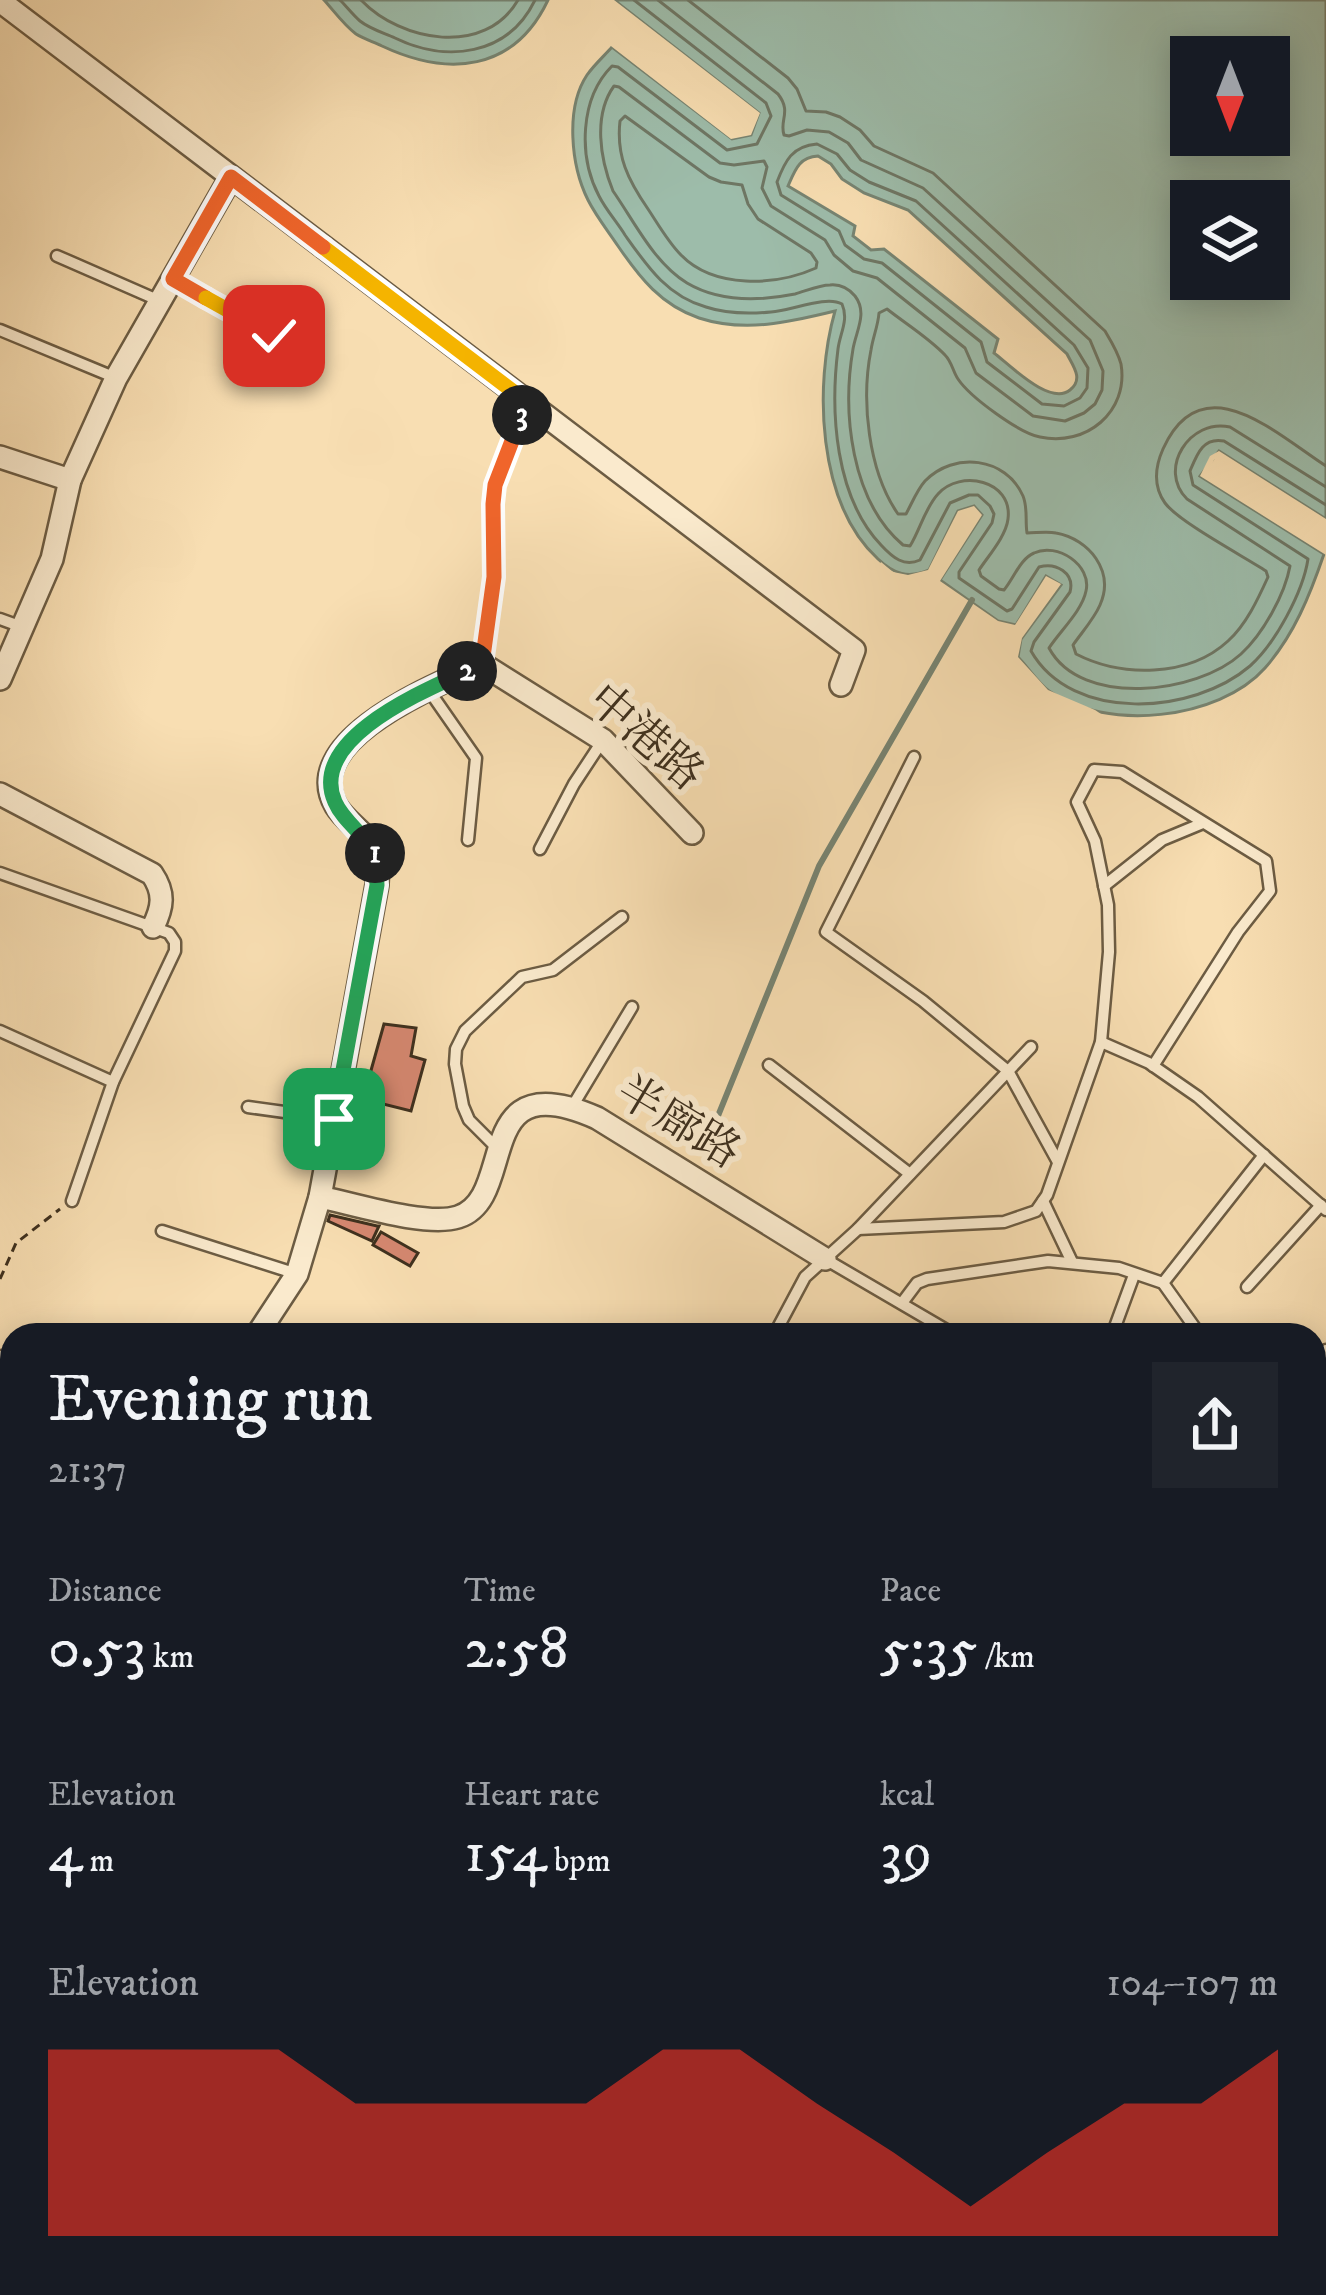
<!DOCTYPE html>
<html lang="en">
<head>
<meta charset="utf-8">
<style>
	body { margin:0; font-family:"IM FELL DW Pica","Noto Serif TC",serif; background:#20242c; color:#f1f3f6; height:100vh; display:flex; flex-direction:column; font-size:45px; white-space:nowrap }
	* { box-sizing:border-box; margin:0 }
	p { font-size:39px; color:#9ea1a6 }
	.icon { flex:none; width:66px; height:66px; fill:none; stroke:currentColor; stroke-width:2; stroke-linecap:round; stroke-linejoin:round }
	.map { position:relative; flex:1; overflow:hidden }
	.panel { position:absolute; left:0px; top:1323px; width:1326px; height:972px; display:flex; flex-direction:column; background:#171b24; border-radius:36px 36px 0 0; box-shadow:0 6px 30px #0003 }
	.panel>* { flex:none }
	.needle { width:78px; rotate:180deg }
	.controls { position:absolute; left:1170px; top:36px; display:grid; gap:24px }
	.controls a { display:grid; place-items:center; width:120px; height:120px; border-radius:0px; background:#171b24; box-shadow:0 6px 30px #0003; font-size:60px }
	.pin { position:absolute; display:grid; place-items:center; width:102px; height:102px; color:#fff; margin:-51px; border-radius:24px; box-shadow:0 6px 18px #0006 }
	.km { position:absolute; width:60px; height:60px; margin:-30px; border-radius:50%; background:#222; color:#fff; font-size:33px; line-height:60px; text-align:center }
	.round { display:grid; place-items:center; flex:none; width:126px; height:126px; border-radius:0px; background:#20242c }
	.head { display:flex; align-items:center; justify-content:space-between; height:204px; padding:0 48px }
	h1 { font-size:66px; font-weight:600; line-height:90px }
	.figures { display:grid; grid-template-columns:repeat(3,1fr); gap:18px; height:204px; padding:12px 48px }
	.figures div { display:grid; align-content:center }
	.figures b { font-size:60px; font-weight:600 }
	.figures small { font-size:33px; font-weight:400 }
	.figures p { font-size:33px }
	.chart { height:336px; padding:24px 48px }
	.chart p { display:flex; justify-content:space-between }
	.chart svg { width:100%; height:216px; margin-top:12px; fill:#d93025; opacity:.7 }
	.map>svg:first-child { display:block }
	.water { fill:#9dbcaa; stroke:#778472; stroke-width:3; fill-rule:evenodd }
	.pier { fill:#f8deb2 }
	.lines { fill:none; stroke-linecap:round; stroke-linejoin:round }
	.shore { stroke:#6e7664; stroke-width:3 }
	.stream { stroke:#778472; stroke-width:6 }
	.building { fill:#d68871; stroke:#3e301e; stroke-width:3 }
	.service-casing { stroke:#6c5c43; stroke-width:15 }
	.minor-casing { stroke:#6c5c43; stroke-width:26 }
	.tertiary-casing { stroke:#6c5c43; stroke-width:28 }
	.path { stroke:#3e301e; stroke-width:3; stroke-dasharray:9 6; stroke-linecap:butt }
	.service { stroke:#faeacd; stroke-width:10 }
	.minor { stroke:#faeacd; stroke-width:21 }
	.tertiary { stroke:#faeacd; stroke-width:24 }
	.split-1-casing { stroke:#fff; stroke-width:24 }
	.split-2-casing { stroke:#fff; stroke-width:24 }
	.split-3-casing { stroke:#fff; stroke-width:24 }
	.split-4-casing { stroke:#fff; stroke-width:24 }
	.split-5-casing { stroke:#fff; stroke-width:24 }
	.split-6-casing { stroke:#fff; stroke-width:24 }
	.split-1 { stroke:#22a559; stroke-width:15 }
	.split-2 { stroke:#22a559; stroke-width:15 }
	.split-3 { stroke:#f0652b; stroke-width:15 }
	.split-4 { stroke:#f5b400; stroke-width:15 }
	.split-5 { stroke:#f0652b; stroke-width:15 }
	.split-6 { stroke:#f5b400; stroke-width:15 }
	.labels { text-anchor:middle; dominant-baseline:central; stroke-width:12; stroke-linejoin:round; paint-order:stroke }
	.street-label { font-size:45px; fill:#3e301e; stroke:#faeacd }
</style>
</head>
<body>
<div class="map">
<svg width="1326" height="2295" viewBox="0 0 1326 2295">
	<rect width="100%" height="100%" fill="#f8deb2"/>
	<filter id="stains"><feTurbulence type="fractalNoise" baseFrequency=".00167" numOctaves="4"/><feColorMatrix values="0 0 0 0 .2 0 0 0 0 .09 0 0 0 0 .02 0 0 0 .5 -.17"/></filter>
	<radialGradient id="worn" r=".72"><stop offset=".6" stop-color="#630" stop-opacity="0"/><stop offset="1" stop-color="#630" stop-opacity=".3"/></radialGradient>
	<g class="water">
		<path d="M324 0H548C514 72 448 77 382 46 374 42 364 39 356 34 344 25 334 11 324 0Z"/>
		<path d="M614 0H1326V519L1219 451 1200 476 1324 554C1310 595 1294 635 1265 668 1219 720 1105 732 1049 691 1037 682 1028 667 1018 657L1021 639 1061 585 1046 576 1016 625 998 621 940 580 982 515 974 506 958 511 929 570C908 579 894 574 878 559 817 503 814 385 835 311 790 322 745 333 699 318 661 305 640 278 618 246 608 231 596 216 588 200 571 166 565 108 587 75 594 65 604 56 612 47L732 139 751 135 759 113ZM1191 57H1269V135H1191ZM818 156 831 164 842 179 864 193 908 210 1067 354C1073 366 1084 379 1070 390 1050 406 1011 366 994 353L998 339 884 249 871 250 853 236 855 226 788 186C795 170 799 157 818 156ZM1191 201H1269V279H1191Z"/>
	</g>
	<g class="pier">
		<polygon points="608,0 614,0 760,113 751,135 731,139 607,43 616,42 733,132 746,130 753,115 611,5"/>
		<polygon points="1219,451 1326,519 1326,525 1218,458 1214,460 1208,474 1326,548 1326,555 1200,476 1210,456"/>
		<polygon points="974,506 982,515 940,581 998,621 1015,625 1046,576 1061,584 1022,638 1018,657 1048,690 1095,710 1107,718 1076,710 1044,695 1012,659 1016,636 1052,586 1048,584 1020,629 1015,631 995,627 935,584 935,577 975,516 972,513 963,516 931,575 907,581 891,577 878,567 881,562 893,572 908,575 928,570 958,511"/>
	</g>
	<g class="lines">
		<g class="shore">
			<path d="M340 0C347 7 353 15 360 21 370 29 384 33 395 38 446 63 508 56 535 0"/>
			<path d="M361 0C401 42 485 57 518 0"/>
			<path d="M634 0 766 103 771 116 757 144 727 150 618 67 612 66C580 98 578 156 599 196 606 210 617 222 625 235 647 266 667 296 706 307 727 314 749 314 771 312 791 311 826 295 842 304 849 320 840 333 838 349 830 412 835 497 881 545 893 558 904 567 920 560L950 503 969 495H978L990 506 994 514 992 523 959 572V578L1007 611 1012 609 1039 567C1056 562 1075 573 1070 592L1034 642 1031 651C1072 723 1193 715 1250 666 1275 644 1303 592 1308 559L1193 485 1190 471C1197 454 1203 437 1224 441L1326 505"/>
			<path d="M658 0 778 94C792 112 779 120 784 135L789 136 807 130 829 132 848 143 861 160 923 188 1090 340 1103 371 1102 390 1095 404 1084 413 1065 421 1033 416 976 373 965 348 877 278 853 271 834 255 825 240 771 206 762 188 767 167 764 161 734 165 720 163 619 87 614 86C593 115 600 159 613 191 634 221 654 263 687 283 719 302 760 301 795 294 806 291 819 285 830 285 840 284 849 289 855 296 868 313 856 331 853 349 842 413 851 501 903 545L910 546C920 530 925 508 938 494 960 469 1013 480 1008 519 1006 536 989 555 979 570L981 576 999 589 1004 590C1014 578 1020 559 1034 553 1057 542 1092 565 1086 591 1082 611 1060 631 1049 648 1081 708 1197 694 1241 654 1263 634 1285 594 1290 566L1187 499C1157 469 1190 418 1230 427L1326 487"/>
			<path d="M688 0 788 78 797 89 806 111 826 112 840 117 860 130 874 146 933 173 1105 331C1111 341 1118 352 1121 364 1129 412 1086 447 1040 437 1019 433 970 397 958 379 953 372 952 362 945 355 929 338 906 324 887 309L879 313C878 326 873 337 871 350 861 400 868 471 898 514H906C912 503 917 490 925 481 954 451 1006 457 1023 496 1028 508 1025 521 1027 533 1036 533 1047 531 1056 533 1089 539 1115 571 1100 605 1094 619 1082 632 1073 645L1076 654C1121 677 1188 678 1228 641 1246 625 1258 599 1268 577L1266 571C1243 556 1179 522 1165 503 1153 486 1155 467 1163 449 1202 363 1275 433 1326 466"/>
			<path d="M625 116 709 177 721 182 742 185 748 204 758 219 811 253 817 262 816 268C776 286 714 289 681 255 668 242 658 224 648 209 628 180 616 156 620 121Z"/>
			<path d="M817 144 837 154 850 170 869 182 916 201 1074 345 1088 368 1087 388 1080 398 1064 406 1042 404 987 362 981 342 882 263 864 259 845 245 839 231 781 195 777 182C785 161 792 146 817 144Z"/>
		</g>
		<polyline class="stream" points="703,1153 819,866 972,600"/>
	</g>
	<g class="building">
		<polygon points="384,1024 416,1028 411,1056 425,1060 411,1111 363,1099"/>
		<polygon points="330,1215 377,1226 379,1226 372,1241 328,1221"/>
		<polygon points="381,1232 418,1253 410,1266 373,1245"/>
	</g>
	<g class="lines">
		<g class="service-casing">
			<g id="service">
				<polyline points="57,256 160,301"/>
				<polyline points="173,279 274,336"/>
				<polyline points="0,330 116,378"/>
				<polyline points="0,619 22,627"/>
				<polyline points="482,664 494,577 493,504 495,485 527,402"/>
				<polyline points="428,689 476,758 468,840"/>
				<polyline points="914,757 826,932 923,1001 1008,1071 1058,1162"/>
				<polyline points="540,849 574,784 603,740"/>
				<polyline points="0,873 169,933 175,942 175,951 113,1082 72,1201"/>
				<polyline points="1104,886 1162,840 1203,823"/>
				<polyline points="0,1031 113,1082"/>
				<polyline points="1101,1042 1149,1063 1198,1097 1326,1210"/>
				<polyline points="769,1065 910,1174"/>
				<polyline points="248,1107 335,1119"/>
				<polyline points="572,1107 632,1007"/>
				<polyline points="499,1150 469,1120 463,1106 455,1064 456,1049 465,1031 522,977 553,970 622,917"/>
				<polyline points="1043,1201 1072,1262"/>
				<polyline points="858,1229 1004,1222 1036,1211 1047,1195 1101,1042 1109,952 1108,905 1095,841 1077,802 1094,770 1122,772 1266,861 1270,891 1238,932 1153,1066"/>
				<polyline points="162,1231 297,1274"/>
				<polyline points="825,1259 955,1335"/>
				<polyline points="1163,1283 1264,1155"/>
				<polyline points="1247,1287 1321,1205"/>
				<polyline points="902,1303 917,1283 927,1279 1048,1261 1119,1268 1163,1283 1200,1335"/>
				<polyline points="774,1335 805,1277 858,1229 1031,1047"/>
				<polyline points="1112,1335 1134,1275"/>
				<polyline points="1314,1362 1326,1350"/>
				<polyline points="1316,1460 1326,1446"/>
				<polyline points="0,1554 12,1559"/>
				<polyline points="1314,1559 1326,1542"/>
				<polyline points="1314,1650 1326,1645"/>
				<polyline points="1314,2281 1326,2258"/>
				<polyline points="279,2295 286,2283"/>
				<polyline points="785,2295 791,2283"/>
			</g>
		</g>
		<g class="minor-casing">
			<g id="minor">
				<polyline points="0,1 854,650 841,685"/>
				<polyline points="0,457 70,480"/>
				<polyline points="0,679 52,559 70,480 116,378 231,177"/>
				<path d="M0 794 152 874C165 893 163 907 153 927"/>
				<path d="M320 1197C354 1204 427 1227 458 1217 519 1198 469 1061 597 1118L825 1259"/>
				<path d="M257 1335 297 1274 320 1197 377 885C377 877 379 865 377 857 371 835 347 824 336 806 297 740 439 684 482 664L603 740 692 833"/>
				<polyline points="0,1362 12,1360"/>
				<polyline points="0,1786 12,1764"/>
			</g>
		</g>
		<g class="tertiary-casing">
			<g id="tertiary">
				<polyline points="0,1813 12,1819"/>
				<polyline points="897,2283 920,2295"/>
			</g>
		</g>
		<polyline class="path" points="0,1279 16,1243 60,1209"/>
		<use href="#service" class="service"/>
		<use href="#minor" class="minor"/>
		<use href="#tertiary" class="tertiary"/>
	</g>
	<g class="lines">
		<g class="split-1-casing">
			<polyline id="split-1" points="334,1119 377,885 375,853"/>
		</g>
		<g class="split-2-casing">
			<path id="split-2" d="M375 853C364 834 343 821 335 802 307 739 424 691 467 671"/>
		</g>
		<g class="split-3-casing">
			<polyline id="split-3" points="467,671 482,664 494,577 493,504 495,485 522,415"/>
		</g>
		<g class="split-4-casing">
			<polyline id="split-4" points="323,247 527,402 522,415"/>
		</g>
		<g class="split-5-casing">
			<polyline id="split-5" points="206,298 173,279 231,177 323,247"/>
		</g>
		<g class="split-6-casing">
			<polyline id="split-6" points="206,298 274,336"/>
		</g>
		<use href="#split-1" class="split-1"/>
		<use href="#split-2" class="split-2"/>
		<use href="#split-3" class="split-3"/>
		<use href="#split-4" class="split-4"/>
		<use href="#split-5" class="split-5"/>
		<use href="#split-6" class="split-6"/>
	</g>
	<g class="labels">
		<g class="street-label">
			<text transform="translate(645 738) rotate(41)">中港路</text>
			<text transform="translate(678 1123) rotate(31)">半廍路</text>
		</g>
	</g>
	<rect width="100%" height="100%" filter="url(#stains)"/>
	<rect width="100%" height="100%" fill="url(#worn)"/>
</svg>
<div class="controls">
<a><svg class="needle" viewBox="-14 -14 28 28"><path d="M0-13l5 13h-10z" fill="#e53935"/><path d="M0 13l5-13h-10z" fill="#9ea1a6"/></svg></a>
<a><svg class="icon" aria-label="layers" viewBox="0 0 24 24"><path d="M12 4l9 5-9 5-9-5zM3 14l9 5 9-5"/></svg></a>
</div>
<div class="pin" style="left:334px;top:1119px;background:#1e9e55"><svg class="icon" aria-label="arrive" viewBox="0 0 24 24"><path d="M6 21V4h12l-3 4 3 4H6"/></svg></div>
<div class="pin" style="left:274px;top:336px;background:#d93025"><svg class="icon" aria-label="check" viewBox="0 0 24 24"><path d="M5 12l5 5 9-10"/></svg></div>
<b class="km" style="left:375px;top:853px">1</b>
<b class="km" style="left:467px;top:671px">2</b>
<b class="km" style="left:522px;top:415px">3</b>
<section class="panel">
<div class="head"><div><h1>Evening run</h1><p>21:37</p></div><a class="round"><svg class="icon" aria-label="share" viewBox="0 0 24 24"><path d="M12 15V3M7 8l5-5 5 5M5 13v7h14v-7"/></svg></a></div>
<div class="figures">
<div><p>Distance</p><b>0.53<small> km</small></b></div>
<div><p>Time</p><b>2:58</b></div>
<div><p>Pace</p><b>5:35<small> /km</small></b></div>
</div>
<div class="figures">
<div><p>Elevation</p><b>4<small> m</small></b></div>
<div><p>Heart rate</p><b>154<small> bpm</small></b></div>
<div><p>kcal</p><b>39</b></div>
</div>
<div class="chart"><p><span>Elevation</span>104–107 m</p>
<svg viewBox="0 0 160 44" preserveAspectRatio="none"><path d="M0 44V6L10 6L20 6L30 6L40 17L50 17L60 17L70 17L80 6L90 6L100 17L110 27L120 38L130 27L140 17L150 17L160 6V44z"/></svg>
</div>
</section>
</div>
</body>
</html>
